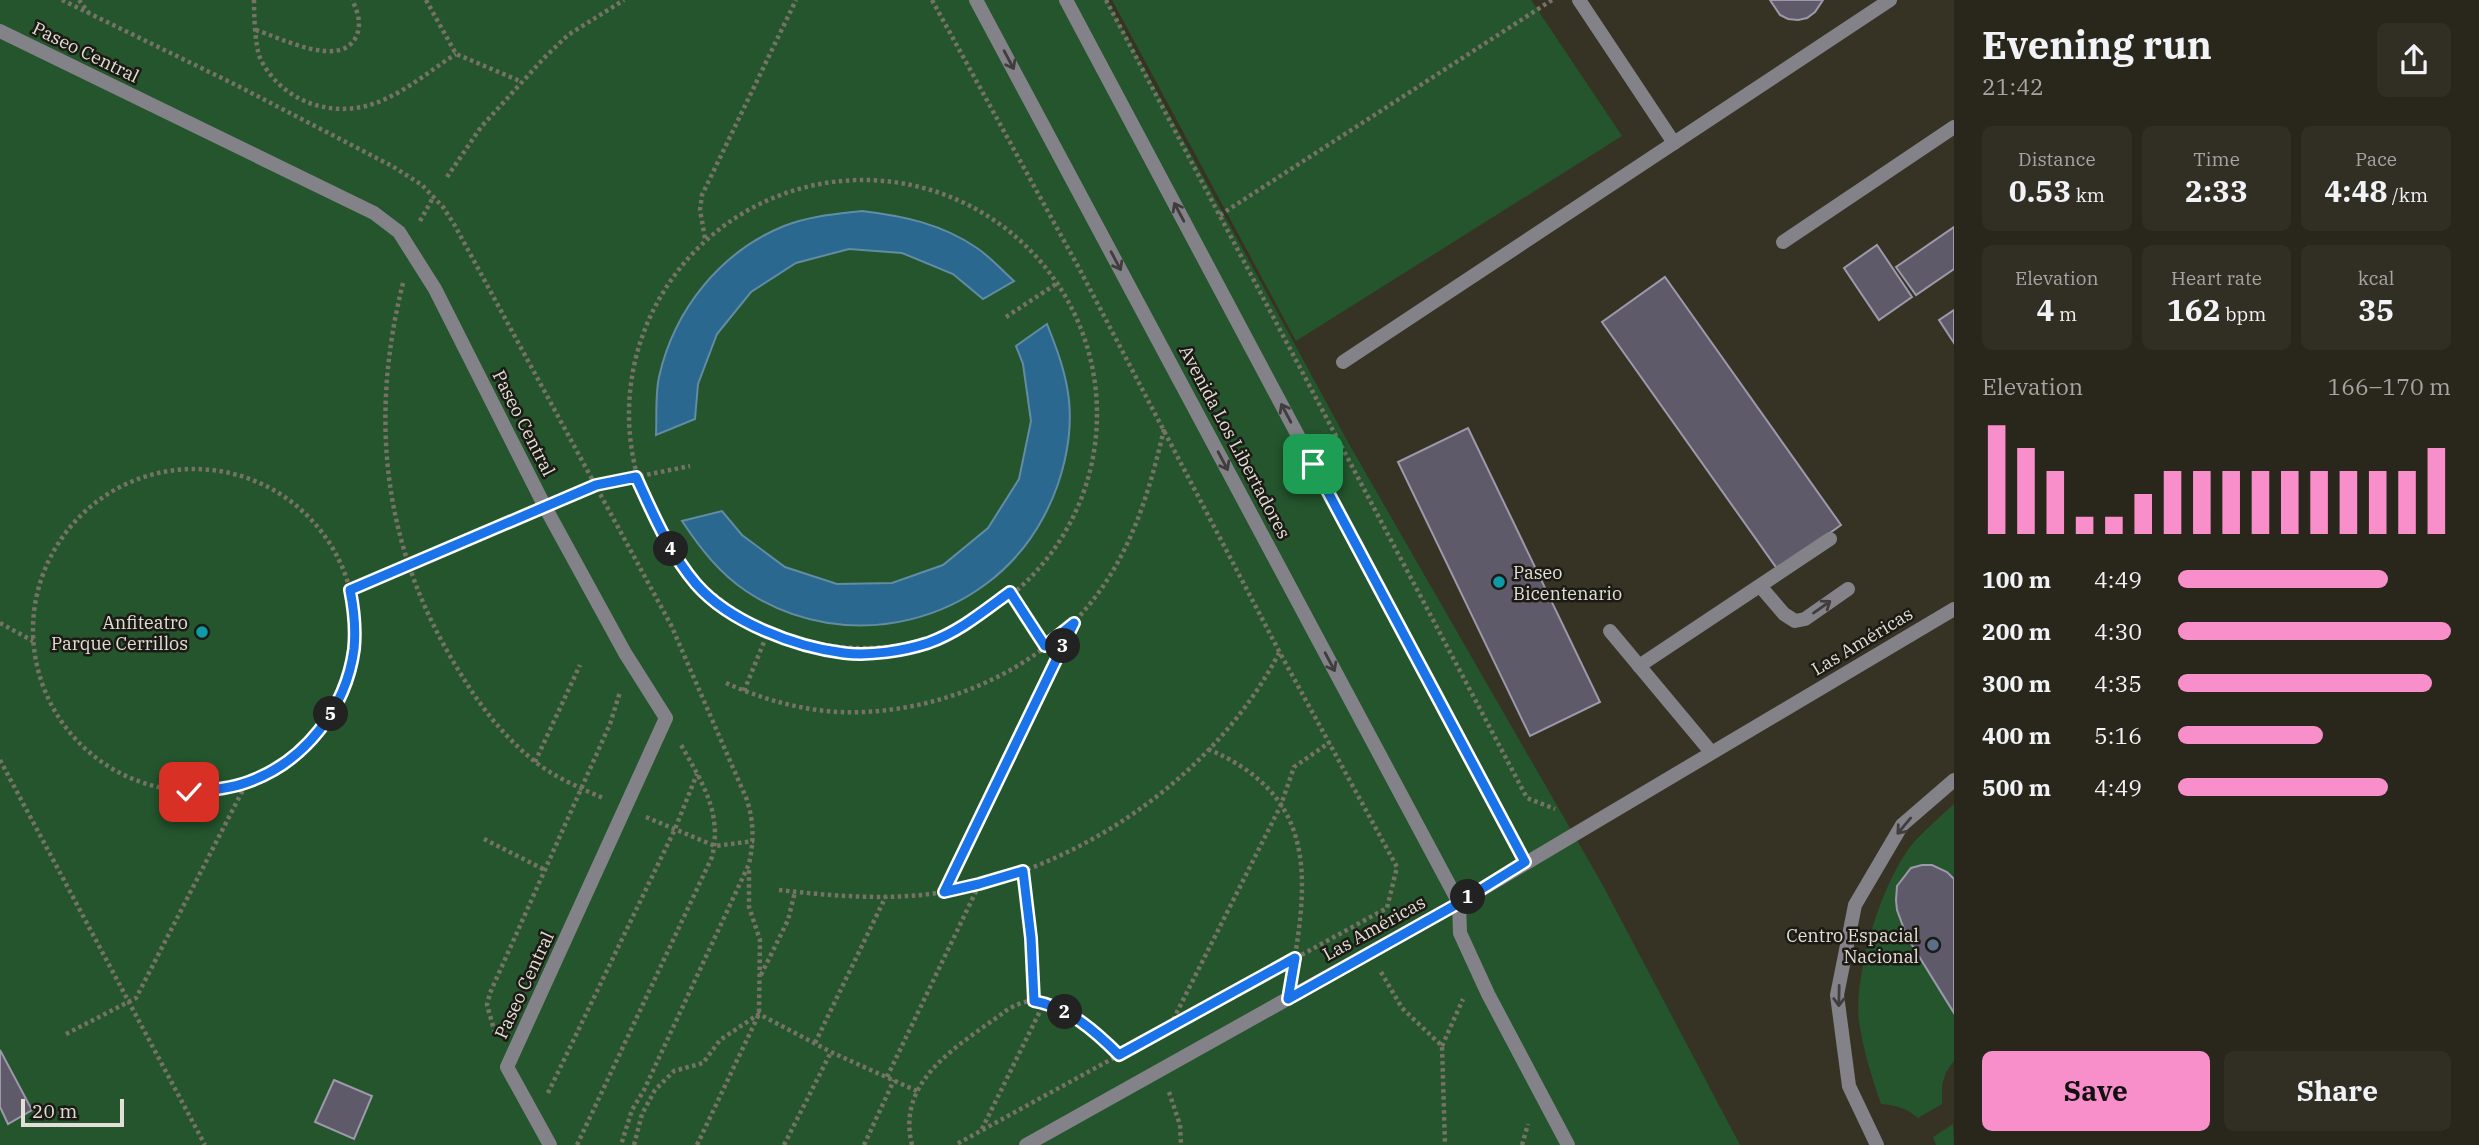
<!DOCTYPE html>
<html lang="en">
<head>
<meta charset="utf-8">
<style>
	body { margin:0; font-family:"IBM Plex Serif",serif; background:#312e24; color:#f1f3f6; height:100vh; display:flex; flex-direction:column; font-size:26px; white-space:nowrap }
	* { box-sizing:border-box; margin:0 }
	p { font-size:23px; color:#a5a5a3 }
	.icon { flex:none; width:38px; height:38px; fill:none; stroke:currentColor; stroke-width:2; stroke-linecap:round; stroke-linejoin:round }
	.map { position:relative; flex:1; overflow:hidden }
	.sheet { display:flex; flex-direction:column; background:#29261b; width:525px }
	.sheet>* { flex:none }
	.scale { position:absolute; left:21px; bottom:18px; width:103px; box-sizing:border-box; padding-left:7px; border:4px solid #e2dfd6; border-top:0; font-size:19px; line-height:24px; white-space:nowrap; color:#e2dfd6; -webkit-text-stroke:5px #1c1a14; paint-order:stroke }
	.pin { position:absolute; display:grid; place-items:center; width:60px; height:60px; color:#fff; margin:-30px; border-radius:14px; box-shadow:0 4px 10px #0006 }
	.km { position:absolute; width:35px; height:35px; margin:-18px; border-radius:50%; background:#222; color:#fff; font-size:19px; line-height:35px; text-align:center }
	.round { display:grid; place-items:center; flex:none; width:74px; height:74px; border-radius:10px; background:#312e24 }
	.overview { display:flex; align-items:center; justify-content:space-between; height:119px; padding:0 28px }
	h1 { font-size:38px; font-weight:800; line-height:52px }
	.metrics { display:grid; grid-template-columns:repeat(3,1fr); gap:10px; height:119px; padding:7px 28px }
	.metrics div { display:grid; align-content:center; border-radius:10px; background:#312e24; text-align:center }
	.metrics b { font-size:30px; font-weight:800 }
	.metrics small { font-size:19px; font-weight:400 }
	.metrics p { font-size:19px }
	.chart { height:196px; padding:14px 28px }
	.chart p { display:flex; justify-content:space-between }
	.chart svg { width:100%; height:126px; margin-top:7px; stroke:#f98fca; stroke-width:6 }
	.button { display:flex; gap:14px; margin-top:auto; padding:14px 28px }
	.button a { flex:1; height:80px; border-radius:10px; background:#f98fca; color:#111; font-size:28px; font-weight:800; line-height:80px; text-align:center }
	.button a+a { background:#312e24; color:#f1f3f6 }
	ul { padding:0 28px; list-style:none; font-size:23px }
	li { display:grid; grid-template-columns:112px 84px 1fr; align-items:center; height:52px }
	li i { height:18px; border-radius:9px; background:#f98fca }
	main { display:flex; flex:1; min-height:0 }
	.map>svg:first-child { display:block }
	.green { fill:#24552d }
	.water { fill:#2b688f; stroke:#628ca4; stroke-width:2 }
	.building { fill:#5e5a6a; stroke:#9d99ab; stroke-width:2 }
	.lines { fill:none; stroke-linecap:round; stroke-linejoin:round }
	.path { stroke:#767366; stroke-width:4.5; stroke-dasharray:3.5 3.5; stroke-linecap:butt }
	.service { stroke:#848289; stroke-width:14 }
	.pedestrian { stroke:#848289; stroke-width:14 }
	.minor { stroke:#848289; stroke-width:14 }
	.oneway { stroke:#403e3d }
	.route-casing { stroke:#fff; stroke-width:14 }
	.route { stroke:#1a73e8; stroke-width:9 }
	.culture-dot { fill:#0f9aa8; stroke:#1c1a14; stroke-width:2.5 }
	.service-dot { fill:#5c6f8a; stroke:#1c1a14; stroke-width:2.5 }
	.labels { text-anchor:middle; dominant-baseline:central; stroke-width:5; stroke-linejoin:round; paint-order:stroke }
	.street-label { font-size:18px; fill:#e2dfd6; stroke:#1c1a14 }
	.poi-label { font-size:18px; fill:#e2dfd6; stroke:#1c1a14; text-anchor:end }
</style>
</head>
<body>
<main>
<div class="map">
<svg width="1954" height="1145" viewBox="0 0 1954 1145">
	<rect width="100%" height="100%" fill="#373324"/>
	<g class="green">
		<polygon points="0,0 1107,0 1349,444 1601,882 1740,1145 0,1145"/>
		<polygon points="1112,0 1531,0 1622,136 1296,341"/>
		<path d="M1954 804V879C1941 866 1928 863 1911 868L1897 886 1896 900 1900 919 1907 937 1954 1012V1061L1946 1072 1942 1085V1104L1918 1118C1907 1108 1895 1105 1881 1104 1872 1077 1863 1050 1859 1021 1854 972 1882 879 1915 841 1927 828 1941 816 1954 804Z"/>
		<polygon points="1953,1124 1954,1145 1936,1145 1933,1137"/>
	</g>
	<g class="water">
		<path d="M862 211C904 216 942 224 977 248 990 257 1002 270 1014 281L983 299 953 274 902 253 849 249 796 263 751 292 717 334 698 384 695 419 656 435C657 416 655 395 659 377 674 310 720 252 784 226 809 216 836 214 862 211Z"/>
		<path d="M1047 324C1057 349 1066 373 1069 400 1073 440 1062 483 1043 518 986 624 846 658 746 591 719 573 700 548 682 521L722 511 742 535 785 567 837 584 892 583 943 565 988 528 1019 479 1031 421 1023 364 1016 346Z"/>
	</g>
	<g class="building">
		<polygon points="1770,0 1823,0 1815,12 1807,18 1798,20 1788,19 1780,15"/>
		<polygon points="1954,227 1954,269 1916,295 1896,267"/>
		<polygon points="1877,245 1912,297 1879,320 1844,268"/>
		<polygon points="1665,277 1841,525 1778,570 1602,322"/>
		<polygon points="1954,310 1954,343 1939,320"/>
		<polygon points="1468,428 1600,702 1530,736 1398,462"/>
		<polygon points="1922,865 1932,865 1947,872 1954,879 1954,1013 1907,937 1897,910 1896,900 1897,886 1911,868"/>
		<polygon points="0,1050 32,1110 8,1124 0,1107"/>
		<polygon points="334,1080 372,1096 354,1139 315,1122"/>
	</g>
	<g class="lines">
		<g class="path">
			<path d="M62 0 236 85 392 166 422 185 443 207 454 224 671 625 747 800C754 823 754 841 749 864L644 1090 632 1110 621 1145"/>
			<polyline points="79,0 88,12"/>
			<path d="M254 0C254 14 255 46 260 58 282 104 338 121 383 100 409 89 432 69 456 54"/>
			<polyline points="426,0 456,54 520,81"/>
			<polyline points="932,0 1080,270 1280,653 1397,867 1387,908 955,1145"/>
			<polyline points="1106,0 1527,798 1555,809"/>
			<path d="M256 30C281 38 340 69 356 37 362 24 358 12 352 0"/>
			<polyline points="447,177 481,127 545,57 568,35 624,0"/>
			<circle cx="863" cy="414" r="234"/>
			<polyline points="1220,215 1552,0"/>
			<polyline points="420,221 434,196"/>
			<polyline points="705,238 700,210 702,195 796,0"/>
			<path d="M403 283C369 419 383 546 456 666 477 702 501 734 533 760 552 776 580 788 603 798"/>
			<polyline points="1006,317 1059,282"/>
			<circle cx="194" cy="630" r="161"/>
			<polyline points="567,498 596,485 690,466"/>
			<polyline points="350,590 523,516"/>
			<polyline points="1010,592 1045,646"/>
			<polyline points="0,623 33,641"/>
			<path d="M726 683C762 699 800 710 839 712 932 716 1036 674 1093 600 1132 550 1150 490 1164 429"/>
			<polyline points="744,691 768,632"/>
			<path d="M1208 749C1313 794 1310 870 1293 968"/>
			<polyline points="0,760 205,1145"/>
			<polyline points="535,762 580,665"/>
			<polyline points="646,817 715,846 754,841"/>
			<polyline points="484,839 545,870"/>
			<polyline points="1023,871 1031,938 1034,1001"/>
			<path d="M779 890C834 896 890 901 944 892 1079 870 1216 775 1279 653"/>
			<polyline points="944,891 1073,625"/>
			<polyline points="1381,972 1402,1008 1442,1046 1445,1145"/>
			<polyline points="761,975 788,920 795,892"/>
			<polyline points="1170,1026 1281,805 1294,767 1330,742"/>
			<polyline points="495,1033 487,1005 490,993 610,724 620,692"/>
			<polyline points="66,1034 136,998 247,782"/>
			<polyline points="815,1043 886,896"/>
			<polyline points="1442,1046 1463,999"/>
			<polyline points="887,1077 979,885"/>
			<polyline points="1169,1092 1180,1125 1181,1145"/>
			<polyline points="548,1093 675,829 697,774"/>
			<polyline points="982,1129 1044,1003"/>
			<path d="M577 1145 712 857C723 812 701 781 680 743"/>
			<polyline points="634,1145 642,1114 655,1090 674,1071 703,1063 720,1040 759,1014 831,1052 917,1091"/>
			<polyline points="697,1145 759,1014 760,940 749,907 749,868"/>
			<polyline points="784,1145 831,1052"/>
			<polyline points="864,1145 894,1080"/>
			<path d="M912 1145C895 1078 962 1044 1007 1010 1015 1005 1024 1001 1034 1001 1062 1001 1099 1036 1119 1055"/>
			<polyline points="1522,1145 1528,1124"/>
		</g>
		<g class="service">
			<polyline points="1579,0 1674,143"/>
			<polyline points="1783,242 1954,127"/>
			<polyline points="1343,362 1890,0"/>
			<polyline points="1760,586 1784,614 1795,621 1805,619 1848,589"/>
			<polyline points="1610,631 1711,752"/>
			<polyline points="1639,666 1830,539"/>
			<polyline points="1459,903 1460,933 1488,994 1568,1145"/>
			<polyline points="1877,1145 1849,1086 1837,995 1855,905 1902,825 1954,780"/>
		</g>
		<polyline class="pedestrian" points="0,31 374,213 399,232 435,289 545,507 625,653 666,718 507,1067 550,1145"/>
		<g class="minor">
			<polyline points="976,0 1459,903"/>
			<polyline points="1066,0 1525,862"/>
			<polyline points="1026,1145 1459,903 1954,609"/>
		</g>
	</g>
	<defs><path id="oneway-shaft" d="M-6 0H5M1.5-3L5.5 0L1.5 3" fill="none" stroke-width="1.6" stroke-linecap="round" stroke-linejoin="round" transform="scale(1.75)"/></defs>
	<g class="oneway">
		<use href="#oneway-shaft" transform="translate(1009 60) rotate(62)"/>
		<use href="#oneway-shaft" transform="translate(1179 212) rotate(-118)"/>
		<use href="#oneway-shaft" transform="translate(1116 261) rotate(62)"/>
		<use href="#oneway-shaft" transform="translate(1286 413) rotate(-118)"/>
		<use href="#oneway-shaft" transform="translate(1223 461) rotate(62)"/>
		<use href="#oneway-shaft" transform="translate(1822 607) rotate(-35)"/>
		<use href="#oneway-shaft" transform="translate(1330 662) rotate(62)"/>
		<use href="#oneway-shaft" transform="translate(1904 826) rotate(130)"/>
		<use href="#oneway-shaft" transform="translate(1839 996) rotate(91)"/>
	</g>
	<g class="lines">
		<g class="route-casing">
			<path id="route" d="M189 792C209 790 229 789 248 782 304 762 346 709 354 649 356 629 354 610 350 590L596 485 636 477C653 514 669 552 696 584 729 622 795 647 844 653 871 656 903 651 928 643 959 632 984 611 1010 592L1045 646 1074 623 944 892 979 884 1023 871 1031 938 1034 1001C1068 1007 1095 1031 1119 1055L1295 958 1288 999 1459 903 1525 862 1313 464"/>
		</g>
		<use href="#route" class="route"/>
	</g>
	<g class="culture-dot">
		<circle cx="1499" cy="582" r="7"/>
		<circle cx="202" cy="632" r="7"/>
	</g>
	<circle class="service-dot" cx="1933" cy="945" r="7"/>
	<g class="labels">
		<g class="street-label">
			<text transform="translate(86 52) rotate(26)">Paseo Central</text>
			<text transform="translate(524 423) rotate(63)">Paseo Central</text>
			<text transform="translate(1235 442) rotate(62)">Avenida Los Libertadores</text>
			<text transform="translate(1862 641) rotate(-31)">Las Américas</text>
			<text transform="translate(1374 928) rotate(-29)">Las Américas</text>
			<text transform="translate(524 985) rotate(-65)">Paseo Central</text>
		</g>
		<g class="poi-label">
			<text x="1513" y="572" text-anchor="start">Paseo<tspan x="1513" dy="21">Bicentenario</tspan></text>
			<text x="188" y="622">Anfiteatro<tspan x="188" dy="21">Parque Cerrillos</tspan></text>
			<text x="1919" y="935">Centro Espacial<tspan x="1919" dy="21">Nacional</tspan></text>
		</g>
	</g>
</svg>
<div class="scale">20 m</div>
<div class="pin" style="left:1313px;top:464px;background:#1e9e55"><svg class="icon" aria-label="arrive" viewBox="0 0 24 24"><path d="M6 21V4h12l-3 4 3 4H6"/></svg></div>
<div class="pin" style="left:189px;top:792px;background:#d93025"><svg class="icon" aria-label="check" viewBox="0 0 24 24"><path d="M5 12l5 5 9-10"/></svg></div>
<b class="km" style="left:1468px;top:897px">1</b>
<b class="km" style="left:1065px;top:1012px">2</b>
<b class="km" style="left:1063px;top:646px">3</b>
<b class="km" style="left:671px;top:549px">4</b>
<b class="km" style="left:331px;top:714px">5</b>
</div>
<section class="sheet">
<div class="overview"><div><h1>Evening run</h1><p>21:42</p></div><a class="round"><svg class="icon" aria-label="share" viewBox="0 0 24 24"><path d="M12 15V3M7 8l5-5 5 5M5 13v7h14v-7"/></svg></a></div>
<div class="metrics">
<div><p>Distance</p><b>0.53<small> km</small></b></div>
<div><p>Time</p><b>2:33</b></div>
<div><p>Pace</p><b>4:48<small> /km</small></b></div>
</div>
<div class="metrics">
<div><p>Elevation</p><b>4<small> m</small></b></div>
<div><p>Heart rate</p><b>162<small> bpm</small></b></div>
<div><p>kcal</p><b>35</b></div>
</div>
<div class="chart"><p><span>Elevation</span>166–170 m</p>
<svg viewBox="0 0 160 44" preserveAspectRatio="none"><path d="M5 44V6M15 44V14M25 44V22M35 44V38M45 44V38M55 44V30M65 44V22M75 44V22M85 44V22M95 44V22M105 44V22M115 44V22M125 44V22M135 44V22M145 44V22M155 44V14"/></svg>
</div>
<ul>
<li><b>100 m</b>4:49<i style="width:77%"></i></li>
<li><b>200 m</b>4:30<i style="width:100%"></i></li>
<li><b>300 m</b>4:35<i style="width:93%"></i></li>
<li><b>400 m</b>5:16<i style="width:53%"></i></li>
<li><b>500 m</b>4:49<i style="width:77%"></i></li>
</ul>
<div class="button"><a>Save</a><a>Share</a></div>
</section>
</main>
</body>
</html>
